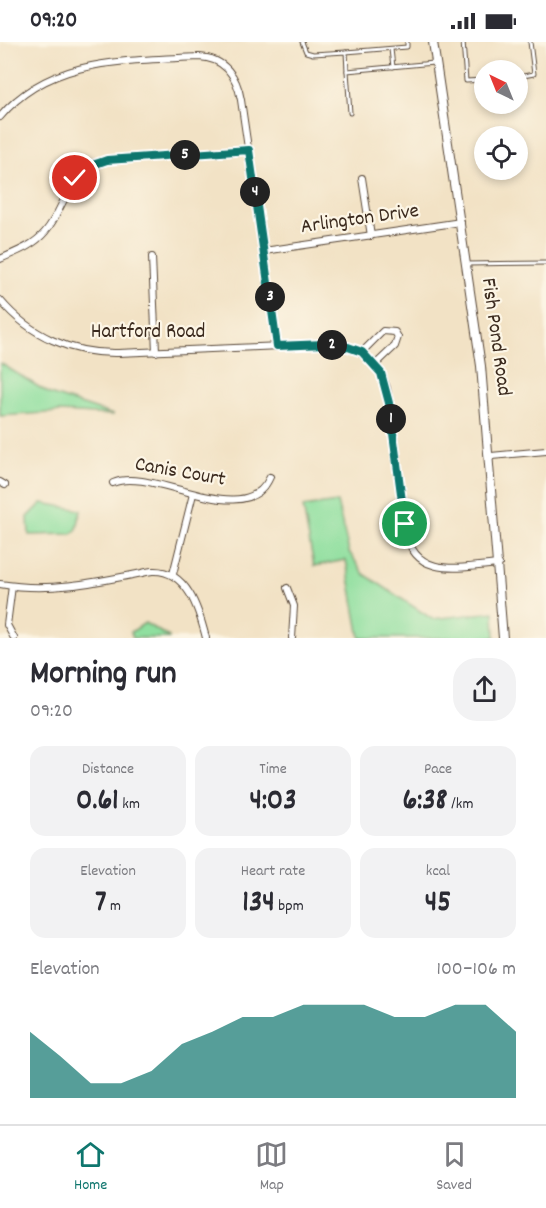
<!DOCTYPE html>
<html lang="en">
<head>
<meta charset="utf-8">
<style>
	body { margin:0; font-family:Dekko,sans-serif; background:#f2f2f3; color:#2b2b33; height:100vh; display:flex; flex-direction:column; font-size:22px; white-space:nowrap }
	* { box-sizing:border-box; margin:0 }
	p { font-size:20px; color:#7c7c81 }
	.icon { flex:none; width:33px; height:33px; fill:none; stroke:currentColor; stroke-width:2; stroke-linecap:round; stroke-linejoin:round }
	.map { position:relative; height:596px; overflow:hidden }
	.panel { display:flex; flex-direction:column; background:#fff; flex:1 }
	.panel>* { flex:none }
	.needle { width:39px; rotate:317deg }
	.buttons { position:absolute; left:474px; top:18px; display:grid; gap:12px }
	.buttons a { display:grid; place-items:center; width:54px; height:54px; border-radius:50%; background:#fff; box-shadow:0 3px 9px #0003; font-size:30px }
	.pin { position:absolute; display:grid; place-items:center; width:51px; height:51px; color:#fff; margin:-26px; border:3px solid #fff; border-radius:50%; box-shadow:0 2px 6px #0007 }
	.km { position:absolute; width:30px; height:30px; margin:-15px; border-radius:50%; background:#222; color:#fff; font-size:16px; line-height:30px; text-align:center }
	.round { display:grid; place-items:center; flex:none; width:63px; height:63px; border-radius:24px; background:#f2f2f3 }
	.headline { display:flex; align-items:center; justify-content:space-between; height:102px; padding:0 30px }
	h1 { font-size:33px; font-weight:700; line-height:45px }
	.figures { display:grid; grid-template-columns:repeat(3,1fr); gap:9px; height:102px; padding:6px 30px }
	.figures div { display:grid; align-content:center; border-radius:15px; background:#f2f2f3; text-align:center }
	.figures b { font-size:30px; font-weight:700 }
	.figures small { font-size:16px; font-weight:400 }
	.figures p { font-size:16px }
	.chart { height:168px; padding:12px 30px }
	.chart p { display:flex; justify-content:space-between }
	.chart svg { width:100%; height:108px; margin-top:6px; fill:#0f766e; opacity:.7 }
	.status { display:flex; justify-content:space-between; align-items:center; height:42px; padding:0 30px; background:#fff; direction:ltr }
	.status svg { height:16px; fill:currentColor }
	.menu { display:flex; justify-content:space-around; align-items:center; height:84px; border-top:2px solid #e1e1e2; background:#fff; font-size:16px; color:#7c7c81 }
	.menu a { display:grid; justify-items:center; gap:3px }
	.menu .current { color:#0f766e }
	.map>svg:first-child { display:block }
	.green { fill:#8fdf9f; stroke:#65845e; stroke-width:1.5 }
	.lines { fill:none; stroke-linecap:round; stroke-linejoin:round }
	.service-casing { stroke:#564637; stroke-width:5 }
	.minor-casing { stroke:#564637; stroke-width:8 }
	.tertiary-casing { stroke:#564637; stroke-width:10 }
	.service { stroke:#fff; stroke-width:3 }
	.minor { stroke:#fff; stroke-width:6 }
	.tertiary { stroke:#fff; stroke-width:8 }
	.route-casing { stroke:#fff; stroke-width:12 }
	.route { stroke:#0f766e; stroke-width:8 }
	.labels { text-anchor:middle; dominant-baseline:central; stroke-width:4.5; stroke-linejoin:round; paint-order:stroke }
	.street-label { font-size:21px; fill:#3b2a1e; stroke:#fcf5e5 }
</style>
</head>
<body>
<div class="status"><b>09:20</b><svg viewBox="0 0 49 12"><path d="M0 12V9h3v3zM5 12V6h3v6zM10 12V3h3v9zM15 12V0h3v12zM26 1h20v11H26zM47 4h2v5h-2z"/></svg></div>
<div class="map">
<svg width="546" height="596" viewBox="0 0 546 596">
	<rect width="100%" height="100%" fill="#fcf5e5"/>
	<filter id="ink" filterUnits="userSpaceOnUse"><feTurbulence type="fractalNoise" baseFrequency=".0167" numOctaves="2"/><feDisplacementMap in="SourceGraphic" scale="12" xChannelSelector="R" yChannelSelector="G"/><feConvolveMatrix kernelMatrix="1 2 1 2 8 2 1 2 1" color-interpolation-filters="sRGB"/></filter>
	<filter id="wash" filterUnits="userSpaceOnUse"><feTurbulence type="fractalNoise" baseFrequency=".008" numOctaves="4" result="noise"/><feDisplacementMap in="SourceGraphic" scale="24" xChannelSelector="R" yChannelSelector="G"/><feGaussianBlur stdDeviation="1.35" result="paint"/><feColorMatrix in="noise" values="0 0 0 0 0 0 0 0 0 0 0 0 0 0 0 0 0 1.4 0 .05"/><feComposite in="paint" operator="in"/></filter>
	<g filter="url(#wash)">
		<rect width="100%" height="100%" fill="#f2e2c5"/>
		<g class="green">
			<polygon points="0,321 50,352 113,373 60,370 0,374"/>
			<polygon points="337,460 349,510 364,532 432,577 494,570 495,596 360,596 346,518 314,524 303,465"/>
			<polygon points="42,461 81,468 77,487 72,492 29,493 28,475"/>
			<polygon points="145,581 169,595 169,596 133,596 131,590"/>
		</g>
	</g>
	<g filter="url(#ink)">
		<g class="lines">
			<g class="service-casing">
				<g id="service">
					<polyline points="302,0 306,10 313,12 346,10 347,29 434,21"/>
					<polyline points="463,0 466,39 484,38"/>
					<polyline points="391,7 393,25"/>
					<polyline points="346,10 407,5 407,0"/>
					<polyline points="347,29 350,71"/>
					<polyline points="518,35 534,32 530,0"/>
					<polyline points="467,222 546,221"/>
				</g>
			</g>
			<g class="minor-casing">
				<g id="minor">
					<path d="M0 75C50 15 127 19 199 15 225 16 237 35 241 58L277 305"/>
					<polyline points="362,136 371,194"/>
					<polyline points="264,209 461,180"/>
					<polyline points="152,215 156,310"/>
					<path d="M0 217C16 210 33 204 45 190 67 165 67 125 107 118L249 108"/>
					<path d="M0 258C30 294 72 312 118 311L325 302C355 303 378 316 387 346L406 489C414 538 462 525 499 522"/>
					<polyline points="361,311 383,289 395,290 398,295 395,304 375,323"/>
					<polyline points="491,414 546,409"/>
					<polyline points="0,440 5,443"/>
					<path d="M113 441C151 423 246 491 270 435"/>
					<polyline points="173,532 193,452"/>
					<path d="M0 542C53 551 101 539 152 529 187 527 199 568 206 596"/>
					<polyline points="12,544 7,583 14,596"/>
					<polyline points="287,546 294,564 292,596"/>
				</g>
			</g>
			<g class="tertiary-casing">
				<polyline id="tertiary" points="433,0 481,324 503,596"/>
			</g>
			<use href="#service" class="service"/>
			<use href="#minor" class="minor"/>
			<use href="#tertiary" class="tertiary"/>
		</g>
	</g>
	<g class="lines" filter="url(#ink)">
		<g class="route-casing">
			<polyline id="route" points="75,136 87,125 107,118 249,108 277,304 325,302 348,305 362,310 381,331 389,361 405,482"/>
		</g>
		<use href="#route" class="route"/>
	</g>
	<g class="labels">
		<g class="street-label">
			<text transform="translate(360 178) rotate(-8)">Arlington Drive</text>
			<text x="148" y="291">Hartford Road</text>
			<text transform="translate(495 295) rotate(82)">Fish Pond Road</text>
			<text transform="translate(180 431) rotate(10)">Canis Court</text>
		</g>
	</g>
</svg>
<div class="buttons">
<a><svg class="needle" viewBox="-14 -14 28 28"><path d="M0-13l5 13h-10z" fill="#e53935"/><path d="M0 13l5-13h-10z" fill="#7c7c81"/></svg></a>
<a><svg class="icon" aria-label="locate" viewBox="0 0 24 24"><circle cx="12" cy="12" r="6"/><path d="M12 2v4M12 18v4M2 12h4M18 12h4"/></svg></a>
</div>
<div class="pin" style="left:405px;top:482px;background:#1e9e55"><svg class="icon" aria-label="arrive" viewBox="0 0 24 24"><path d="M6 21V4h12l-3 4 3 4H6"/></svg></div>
<div class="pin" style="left:75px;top:136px;background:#d93025"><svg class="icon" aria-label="check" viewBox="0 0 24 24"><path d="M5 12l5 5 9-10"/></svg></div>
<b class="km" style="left:391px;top:377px">1</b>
<b class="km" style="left:332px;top:303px">2</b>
<b class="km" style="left:270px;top:255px">3</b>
<b class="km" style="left:255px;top:150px">4</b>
<b class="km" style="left:185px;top:113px">5</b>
</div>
<section class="panel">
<div class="headline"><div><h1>Morning run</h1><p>09:20</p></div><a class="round"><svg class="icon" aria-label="share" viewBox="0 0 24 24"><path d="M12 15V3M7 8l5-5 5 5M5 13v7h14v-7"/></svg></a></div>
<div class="figures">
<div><p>Distance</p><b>0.61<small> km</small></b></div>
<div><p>Time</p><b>4:03</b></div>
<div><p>Pace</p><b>6:38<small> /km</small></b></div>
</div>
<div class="figures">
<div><p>Elevation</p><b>7<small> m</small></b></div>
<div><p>Heart rate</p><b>134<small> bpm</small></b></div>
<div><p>kcal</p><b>45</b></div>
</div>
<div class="chart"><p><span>Elevation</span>100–106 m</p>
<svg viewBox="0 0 160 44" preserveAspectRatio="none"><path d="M0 44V17L10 27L20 38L30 38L40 33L50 22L60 17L70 11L80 11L90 6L100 6L110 6L120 11L130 11L140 6L150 6L160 17V44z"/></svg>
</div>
</section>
<nav class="menu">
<a class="current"><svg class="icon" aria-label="home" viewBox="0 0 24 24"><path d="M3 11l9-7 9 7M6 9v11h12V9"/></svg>Home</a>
<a><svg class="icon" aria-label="map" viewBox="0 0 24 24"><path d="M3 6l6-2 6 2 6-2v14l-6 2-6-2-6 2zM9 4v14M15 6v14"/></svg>Map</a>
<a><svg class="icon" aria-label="saved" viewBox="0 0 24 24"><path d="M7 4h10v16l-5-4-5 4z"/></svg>Saved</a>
</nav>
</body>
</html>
